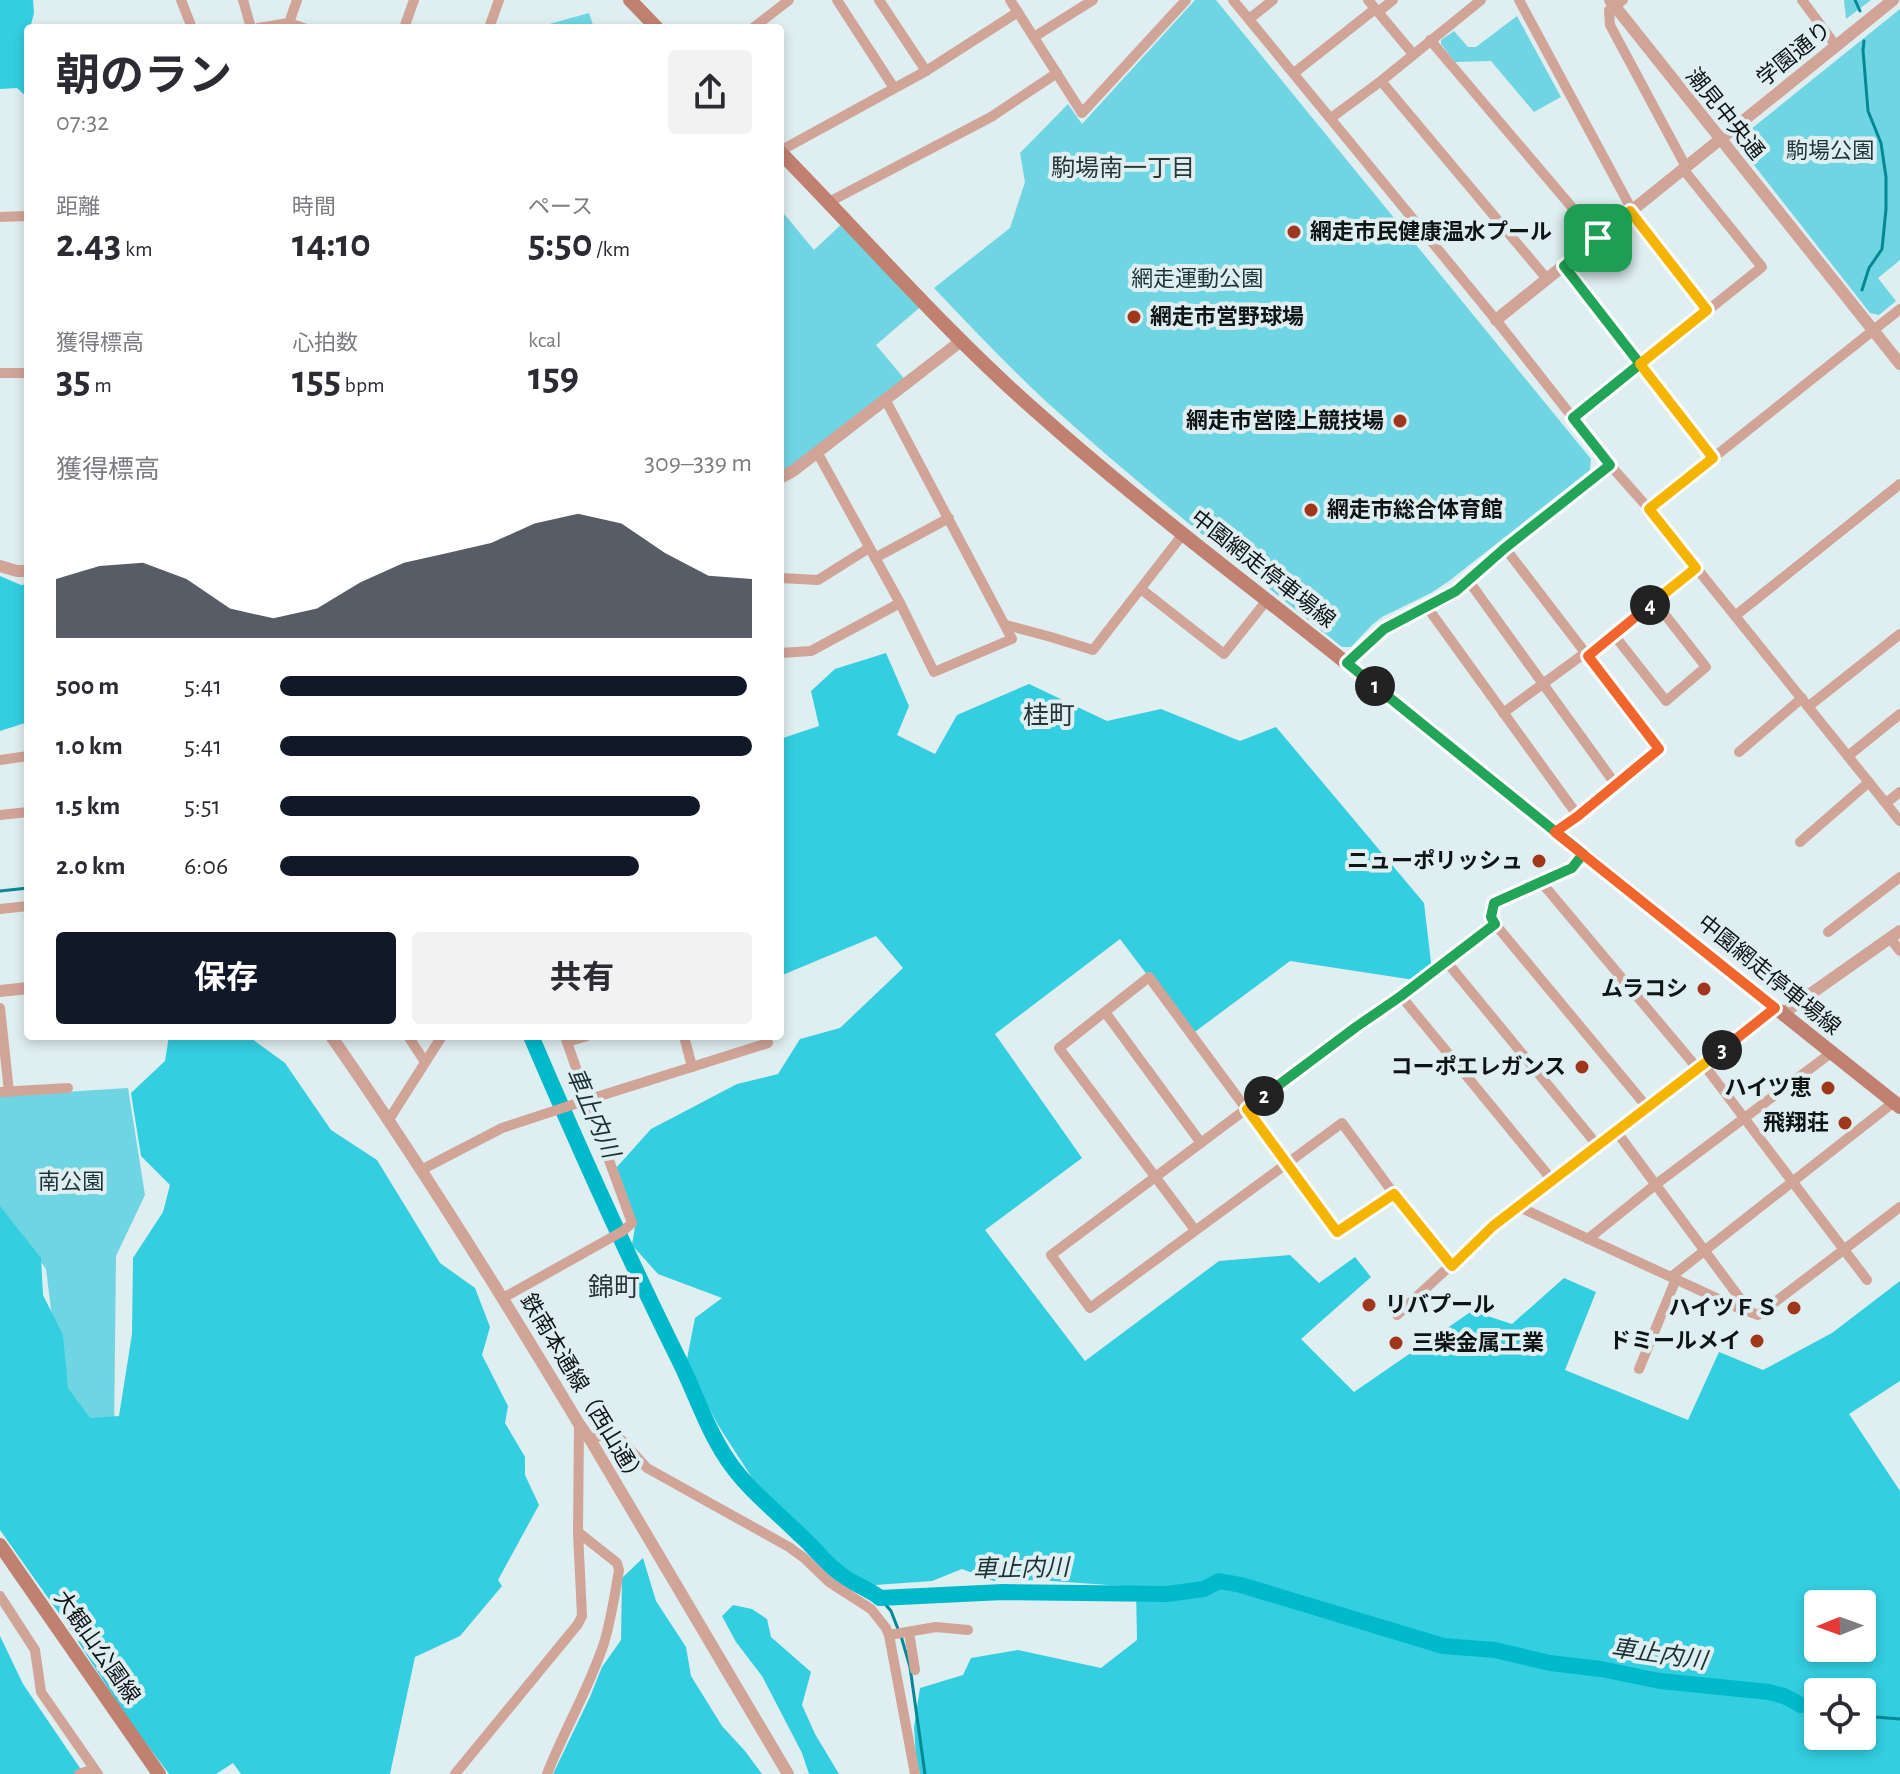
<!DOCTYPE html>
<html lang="ja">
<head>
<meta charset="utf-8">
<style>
	body { margin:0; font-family:"Alegreya Sans","Noto Sans JP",sans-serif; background:#f2f2f3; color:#2b2b33; height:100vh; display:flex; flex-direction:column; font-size:30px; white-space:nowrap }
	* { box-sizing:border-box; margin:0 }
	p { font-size:26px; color:#7c7c81 }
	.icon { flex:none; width:44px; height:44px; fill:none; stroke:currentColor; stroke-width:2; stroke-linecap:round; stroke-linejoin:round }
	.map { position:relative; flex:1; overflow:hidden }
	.details { position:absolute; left:24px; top:24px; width:760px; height:1016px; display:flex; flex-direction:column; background:#fff; border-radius:8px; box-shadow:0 4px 12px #0003 }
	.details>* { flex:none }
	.needle { width:52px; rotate:269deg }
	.fabs { position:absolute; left:1804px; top:1590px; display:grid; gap:16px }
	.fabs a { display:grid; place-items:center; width:72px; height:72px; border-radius:8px; background:#fff; box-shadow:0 4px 12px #0003; font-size:40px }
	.pin { position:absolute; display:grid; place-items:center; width:68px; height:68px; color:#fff; margin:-34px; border-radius:16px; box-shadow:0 4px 12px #0006 }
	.km { position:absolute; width:40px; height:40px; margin:-20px; border-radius:50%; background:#222; color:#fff; font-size:22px; line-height:40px; text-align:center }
	.round { display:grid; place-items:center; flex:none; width:84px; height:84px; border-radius:8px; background:#f2f2f3 }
	.summary { display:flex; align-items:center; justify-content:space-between; height:136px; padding:0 32px }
	h1 { font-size:44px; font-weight:700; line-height:60px }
	.stats { display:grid; grid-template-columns:repeat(3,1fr); gap:12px; height:136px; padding:8px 32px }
	.stats div { display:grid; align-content:center }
	.stats b { font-size:40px; font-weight:700 }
	.stats small { font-size:22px; font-weight:400 }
	.stats p { font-size:22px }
	.chart { height:224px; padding:16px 32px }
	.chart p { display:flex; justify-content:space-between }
	.chart svg { width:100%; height:144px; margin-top:8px; fill:#111827; opacity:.7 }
	.button { display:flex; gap:16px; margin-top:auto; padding:16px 32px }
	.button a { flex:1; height:92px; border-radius:8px; background:#111827; color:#fff; font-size:32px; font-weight:700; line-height:92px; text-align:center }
	.button a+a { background:#f2f2f3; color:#2b2b33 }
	ul { padding:0 32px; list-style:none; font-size:26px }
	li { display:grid; grid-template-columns:128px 96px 1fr; align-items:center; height:60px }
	li i { height:20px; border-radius:10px; background:#111827 }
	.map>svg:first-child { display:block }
	.green { fill:#70d5e3 }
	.forest { fill:#33cee0; fill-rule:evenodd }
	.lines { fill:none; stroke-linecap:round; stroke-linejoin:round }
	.stream { stroke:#048895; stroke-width:3 }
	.river { stroke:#00bacc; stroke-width:16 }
	.minor { stroke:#d1a498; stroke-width:10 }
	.tertiary { stroke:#d1a498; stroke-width:12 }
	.secondary { stroke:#c18170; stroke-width:14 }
	.split-1-casing { stroke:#fff; stroke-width:16 }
	.split-2-casing { stroke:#fff; stroke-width:16 }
	.split-3-casing { stroke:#fff; stroke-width:16 }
	.split-4-casing { stroke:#fff; stroke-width:16 }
	.split-5-casing { stroke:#fff; stroke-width:16 }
	.split-1 { stroke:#22a559; stroke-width:10 }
	.split-2 { stroke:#22a559; stroke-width:10 }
	.split-3 { stroke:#f5b400; stroke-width:10 }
	.split-4 { stroke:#f0652b; stroke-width:10 }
	.split-5 { stroke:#f5b400; stroke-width:10 }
	.poi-dot { fill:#a0371d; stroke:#dfeef0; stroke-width:3 }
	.labels { text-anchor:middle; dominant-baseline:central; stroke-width:8; stroke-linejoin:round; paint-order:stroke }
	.street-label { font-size:22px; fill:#0f1415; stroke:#dfeef0 }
	.park-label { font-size:22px; fill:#1d3539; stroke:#dfeef0 }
	.poi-label { font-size:22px; font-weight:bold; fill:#0f1415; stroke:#dfeef0; text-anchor:end }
	.neighbourhood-label { font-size:24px; fill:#293537; stroke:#dfeef0 }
	.water-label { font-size:24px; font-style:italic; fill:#1a3236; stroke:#dfeef0 }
	.quarter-label { font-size:26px; fill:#293537; stroke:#dfeef0 }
</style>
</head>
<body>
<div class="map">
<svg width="1900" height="1774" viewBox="0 0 1900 1774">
	<rect width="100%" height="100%" fill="#dfeef0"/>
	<g class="green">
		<path d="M1195 0H1216L1591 459 1590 470 1449 581 1431 593 1382 617 1372 625 1351 647H1342C1244 568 1144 490 1050 405 1010 368 972 328 934 288L1010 228 1025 182 1020 153 1068 104 1082 124Z"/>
		<polygon points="1844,0 1871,0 1846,19"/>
		<polygon points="1900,9 1900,260 1878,278 1896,301 1879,315 1870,313 1739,146 1740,138"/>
		<polygon points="589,13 594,28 535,28"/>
		<polygon points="1517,16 1561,97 1534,112 1491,61 1455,62 1441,44 1441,40 1454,31 1468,47 1476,47"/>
		<polygon points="780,209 814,250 846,220 925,303 876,345 907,382 780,478"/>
		<polygon points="128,1088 145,1195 116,1256 114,1435 101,1433 67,1390 58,1366 46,1269 0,1207 0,1096"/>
	</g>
	<g class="forest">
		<polygon points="0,0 33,0 34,13 30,28 28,28 28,98 17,88 0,89"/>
		<polygon points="0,576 21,585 28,584 28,722 0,731"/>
		<path d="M886 653 909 706 897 735 935 754 957 715 1029 684 1107 721 1161 709 1240 741 1276 727 1424 903 1432 971 1421 981 1290 961 1192 1034 1120 939 995 1034 1082 1158 985 1230 1085 1361 1219 1261 1290 1255 1319 1283 1355 1257 1371 1277 1301 1339 1354 1392 1472 1311 1512 1324 1564 1278 1596 1292 1565 1370 1688 1420 1719 1352 1763 1370 1832 1333 1900 1281V1381L1849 1414 1900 1491V1774H920L916 1756 914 1727 920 1688 963 1675 971 1658 1018 1650 1101 1668 1137 1640 1136 1587 1038 1580 994 1581 962 1569 932 1581 875 1585 850 1576 832 1563 804 1530 756 1484 718 1425 686 1364 695 1318 722 1298 658 1274 632 1245 636 1221 616 1168 651 1129 737 1084 778 1074 800 1039 840 1028 903 968 876 936 780 976V739L819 726 811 691 835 669ZM1818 1604H1862V1648H1818ZM1818 1692H1862V1736H1818Z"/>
		<polygon points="169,1036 248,1036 285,1063 331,1130 377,1160 440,1263 475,1288 490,1327 482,1355 508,1406 505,1423 525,1457 525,1475 539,1505 498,1580 502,1586 460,1636 415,1657 390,1774 241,1774 233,1763 216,1774 169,1774 128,1719 68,1626 0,1530 0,1206 41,1258 43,1295 63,1335 68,1388 90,1418 119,1416 132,1334 133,1258 163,1212 170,1185 141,1156 131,1093 165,1061"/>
		<polygon points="643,1558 656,1601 686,1647 691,1676 722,1726 745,1751 762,1774 553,1774 590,1697 602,1667 621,1640 622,1578"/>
		<polygon points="733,1605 752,1609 767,1619 771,1637 811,1672 802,1705 815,1734 839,1774 809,1774 802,1753 762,1676 736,1642 722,1616"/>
		<polygon points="0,1636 23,1684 84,1774 0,1774"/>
	</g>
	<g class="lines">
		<g class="stream">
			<polyline points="1855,0 1860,11"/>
			<polyline points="1862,290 1869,268 1882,249 1886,209 1886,177 1881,143 1868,111 1863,50 1864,41"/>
			<polyline points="0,891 28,888"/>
			<polyline points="880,1598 891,1611 898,1629"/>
			<polyline points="901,1636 910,1667 925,1774"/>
			<polyline points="1801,1705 1818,1712"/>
			<polyline points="1862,1716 1900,1719"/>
		</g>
		<path class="river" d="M531 1036C578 1146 627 1255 680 1362 697 1397 709 1435 732 1466 751 1492 777 1512 800 1535 814 1547 824 1562 839 1573 852 1584 868 1588 880 1598L1003 1592 1167 1594 1204 1589 1219 1581 1241 1585 1443 1646 1495 1650 1550 1663 1601 1669 1660 1681 1769 1692 1784 1696 1801 1705"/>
		<g class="minor">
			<polyline points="181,0 192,28"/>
			<polyline points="243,0 251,28"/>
			<polyline points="837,0 894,88"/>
			<polyline points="879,0 926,71"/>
			<polyline points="1010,0 1082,113 1186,0"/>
			<polyline points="1233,0 1496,320 1610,465 1649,509 1900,821"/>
			<polyline points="1368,0 1413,54"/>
			<polyline points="1519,0 1632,210"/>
			<polyline points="1623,0 1609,10 1610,25 1686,167"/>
			<polyline points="1802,0 1836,46"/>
			<polyline points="1378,12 1393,0"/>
			<polyline points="1249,19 1273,0"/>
			<polyline points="289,23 297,0"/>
			<polyline points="258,28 289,23 304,28"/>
			<polyline points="404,28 414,0"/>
			<polyline points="489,28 499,0"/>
			<polyline points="753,28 789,0"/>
			<polyline points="1034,37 1093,0"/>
			<polyline points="1430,40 1598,238"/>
			<polyline points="1294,73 1375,9"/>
			<polyline points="1381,81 1547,279"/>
			<polyline points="1331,118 1381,81 1481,0"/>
			<polyline points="780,151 926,71 1018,12"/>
			<polyline points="829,202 991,117 1057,73"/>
			<polyline points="1630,211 1707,310"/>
			<polyline points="0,217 28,216"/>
			<polyline points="1564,266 1713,458"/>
			<polyline points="0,373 28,373"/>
			<polyline points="1573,418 1762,267 1683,169"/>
			<polyline points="817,452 900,603 934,672 1012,639 885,399"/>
			<polyline points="1649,509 1900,309"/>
			<polyline points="1505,548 1659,749 1578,816 1555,832"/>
			<polyline points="875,558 949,518"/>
			<polyline points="780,578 818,580 869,548"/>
			<polyline points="1468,580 1616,785"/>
			<polyline points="1141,589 1224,654 1267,600"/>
			<polyline points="1427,607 1578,816"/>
			<polyline points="1735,616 1900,484"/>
			<polyline points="1006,625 1051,637 1093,650 1183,534"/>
			<polyline points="1614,635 1666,701 1706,667 1655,602"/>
			<polyline points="780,653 811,651 900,603"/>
			<polyline points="1588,656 1696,568"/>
			<polyline points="1347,663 1384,629 1456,591 1505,548 1610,465"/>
			<polyline points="1809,706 1900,634"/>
			<polyline points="1503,713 1585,653"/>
			<polyline points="1739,752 1802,698"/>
			<polyline points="1848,756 1900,714"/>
			<polyline points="0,760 28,756"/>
			<polyline points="1886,803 1900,792"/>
			<polyline points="0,815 28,812"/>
			<polyline points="1800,842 1869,782"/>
			<polyline points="1542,883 1698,1069"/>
			<polyline points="0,909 28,906"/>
			<polyline points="1495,924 1647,1107"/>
			<polyline points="1828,932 1900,877"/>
			<polyline points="1890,938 1900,951"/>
			<polyline points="1446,961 1598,1146"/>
			<polyline points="1401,996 1552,1180"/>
			<polyline points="0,1008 9,1092"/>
			<polyline points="1105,1012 1201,1143"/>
			<polyline points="408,1036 425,1062"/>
			<polyline points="565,1036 587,1100 768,1043 766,1036"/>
			<polyline points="684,1036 692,1067"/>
			<polyline points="567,1042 587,1036"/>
			<polyline points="1704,1065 1867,1280"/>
			<polyline points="0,1092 68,1088"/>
			<polyline points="388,1121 442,1036"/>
			<polyline points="1616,1131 1750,1312"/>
			<polyline points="421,1170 502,1128 587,1100 632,1223 623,1231 503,1298"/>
			<polyline points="1519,1207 1736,1307 1758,1315 1900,1207"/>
			<polyline points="1195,1230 1059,1048 1149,977 1337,1232 1394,1194"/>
			<polyline points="1588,1239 1655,1185 1831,1053"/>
			<polyline points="1452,1266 1394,1194 1342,1123 1090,1308 1051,1255 1356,1027 1401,996 1495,924 1491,917 1494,903 1572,868 1583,854"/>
			<polyline points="1671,1277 1894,1102"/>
			<polyline points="1397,1315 1493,1226 1775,1008"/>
			<polyline points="1639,1369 1676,1279"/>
			<polyline points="591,1441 603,1433 617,1435 647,1468 789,1547 804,1558 829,1582 871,1609 886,1628 889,1635 915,1774"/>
			<polyline points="578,1532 579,1424"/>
			<polyline points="0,1596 35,1650 41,1692 98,1774"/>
			<polyline points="909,1632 915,1670"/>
			<polyline points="889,1635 936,1627 968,1630"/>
			<polyline points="79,1774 94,1769"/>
			<path d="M455 1774 578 1624 582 1616 578 1532 617 1563 619 1570C615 1594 611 1620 604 1643 589 1689 564 1730 547 1774"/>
		</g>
		<g class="tertiary">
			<polyline points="1610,0 1900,364"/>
			<polyline points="1496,320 1893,0"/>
			<polyline points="780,478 793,471 961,341"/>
			<polyline points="0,566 17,571 28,571"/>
			<polyline points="0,991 28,988"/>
			<polyline points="1782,1014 1900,931"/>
			<path d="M331 1036C419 1162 500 1292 579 1424L591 1441 788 1774"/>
		</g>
		<g class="secondary">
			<polyline points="630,0 657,28"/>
			<path d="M780 152C868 242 951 338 1046 420 1142 505 1245 582 1345 662 1531 810 1714 960 1900 1107"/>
			<polyline points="0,1545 159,1774"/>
		</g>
	</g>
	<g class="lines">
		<g class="split-1-casing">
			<polyline id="split-1" points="1375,686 1347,663 1384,629 1456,591 1505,548 1610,465 1573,418 1640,364 1564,266 1598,238"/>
		</g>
		<g class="split-2-casing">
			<polyline id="split-2" points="1264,1096 1356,1027 1401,996 1495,924 1491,917 1494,903 1572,868 1583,854 1375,686"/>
		</g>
		<g class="split-3-casing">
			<polyline id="split-3" points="1264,1096 1247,1109 1337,1232 1394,1194 1452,1266 1493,1226 1722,1050"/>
		</g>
		<g class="split-4-casing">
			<polyline id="split-4" points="1650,605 1588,656 1659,749 1578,816 1555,832 1775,1008 1722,1050"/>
		</g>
		<g class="split-5-casing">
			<polyline id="split-5" points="1598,238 1630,211 1707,310 1640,364 1713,458 1649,509 1696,568 1650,605"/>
		</g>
		<use href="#split-1" class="split-1"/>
		<use href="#split-2" class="split-2"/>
		<use href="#split-3" class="split-3"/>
		<use href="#split-4" class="split-4"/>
		<use href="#split-5" class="split-5"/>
	</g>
	<g class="poi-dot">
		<circle cx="1294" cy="232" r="8"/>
		<circle cx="1134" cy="317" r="8"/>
		<circle cx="1400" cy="421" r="8"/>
		<circle cx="1311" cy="510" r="8"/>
		<circle cx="1539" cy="861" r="8"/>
		<circle cx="1704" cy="989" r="8"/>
		<circle cx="1582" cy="1067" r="8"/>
		<circle cx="1828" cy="1088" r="8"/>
		<circle cx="1845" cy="1123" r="8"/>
		<circle cx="1369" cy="1305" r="8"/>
		<circle cx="1794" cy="1308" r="8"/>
		<circle cx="1757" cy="1341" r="8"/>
		<circle cx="1396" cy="1343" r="8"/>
	</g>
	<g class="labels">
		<g class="street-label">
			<text transform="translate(1794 54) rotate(-39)">学園通り</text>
			<text transform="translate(1725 114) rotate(51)">潮見中央通</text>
			<text transform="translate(1263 569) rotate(38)">中園網走停車場線</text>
			<text transform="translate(1769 975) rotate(39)">中園網走停車場線</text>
			<text transform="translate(583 1390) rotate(59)">鉄南本通線（西山通）</text>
			<text transform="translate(97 1647) rotate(55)">大観山公園線</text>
		</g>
		<g class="park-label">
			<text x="1830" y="151">駒場公園</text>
			<text x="1197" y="279">網走運動公園</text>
			<text x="71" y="1182">南公園</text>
		</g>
		<g class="poi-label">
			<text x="1310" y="232" text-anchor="start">網走市民健康温水プール</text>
			<text x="1150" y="317" text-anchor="start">網走市営野球場</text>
			<text x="1384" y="421">網走市営陸上競技場</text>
			<text x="1327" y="510" text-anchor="start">網走市総合体育館</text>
			<text x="1523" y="861">ニューポリッシュ</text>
			<text x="1688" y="989">ムラコシ</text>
			<text x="1566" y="1067">コーポエレガンス</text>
			<text x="1812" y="1088">ハイツ恵</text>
			<text x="1829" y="1123">飛翔荘</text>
			<text x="1385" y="1305" text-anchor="start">リバプール</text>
			<text x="1778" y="1308">ハイツＦＳ</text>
			<text x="1741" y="1341">ドミールメイ</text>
			<text x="1412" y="1343" text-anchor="start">三柴金属工業</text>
		</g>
		<g class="neighbourhood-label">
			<text x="1123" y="169">駒場南一丁目</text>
		</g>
		<g class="water-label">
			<text transform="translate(592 1113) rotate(66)">車止内川</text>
			<text transform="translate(1021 1569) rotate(-1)">車止内川</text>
			<text transform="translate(1659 1655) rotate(8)">車止内川</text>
		</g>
		<g class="quarter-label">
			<text x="1049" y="716">桂町</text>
			<text x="614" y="1288">錦町</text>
		</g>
	</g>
</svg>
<div class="fabs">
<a><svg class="needle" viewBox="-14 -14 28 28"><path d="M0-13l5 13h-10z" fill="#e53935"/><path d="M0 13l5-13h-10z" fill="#7c7c81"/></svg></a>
<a><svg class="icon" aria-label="locate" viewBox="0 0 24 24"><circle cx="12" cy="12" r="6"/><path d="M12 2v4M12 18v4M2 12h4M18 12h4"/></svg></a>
</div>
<div class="pin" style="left:1598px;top:238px;background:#1e9e55"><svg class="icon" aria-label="arrive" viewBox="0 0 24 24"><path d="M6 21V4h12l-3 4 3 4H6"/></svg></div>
<b class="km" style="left:1375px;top:686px">1</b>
<b class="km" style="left:1264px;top:1096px">2</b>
<b class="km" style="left:1722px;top:1050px">3</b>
<b class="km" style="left:1650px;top:605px">4</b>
<section class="details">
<div class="summary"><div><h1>朝のラン</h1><p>07:32</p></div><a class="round"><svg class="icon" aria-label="share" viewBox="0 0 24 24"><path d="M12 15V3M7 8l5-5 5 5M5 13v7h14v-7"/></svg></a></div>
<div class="stats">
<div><p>距離</p><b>2.43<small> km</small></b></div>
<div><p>時間</p><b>14:10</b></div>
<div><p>ペース</p><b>5:50<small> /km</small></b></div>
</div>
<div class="stats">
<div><p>獲得標高</p><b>35<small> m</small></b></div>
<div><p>心拍数</p><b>155<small> bpm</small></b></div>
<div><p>kcal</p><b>159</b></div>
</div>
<div class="chart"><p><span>獲得標高</span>309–339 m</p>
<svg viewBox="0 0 160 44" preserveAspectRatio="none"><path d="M0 44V26L10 22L20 21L30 26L40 35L50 38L60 35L70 27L80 21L90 18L100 15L110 9L120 6L130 9L140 18L150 25L160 26V44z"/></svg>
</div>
<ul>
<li><b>500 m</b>5:41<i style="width:99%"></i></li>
<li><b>1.0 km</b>5:41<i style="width:100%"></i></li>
<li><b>1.5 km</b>5:51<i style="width:89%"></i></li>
<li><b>2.0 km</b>6:06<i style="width:76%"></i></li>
</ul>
<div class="button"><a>保存</a><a>共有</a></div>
</section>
</div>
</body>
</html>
